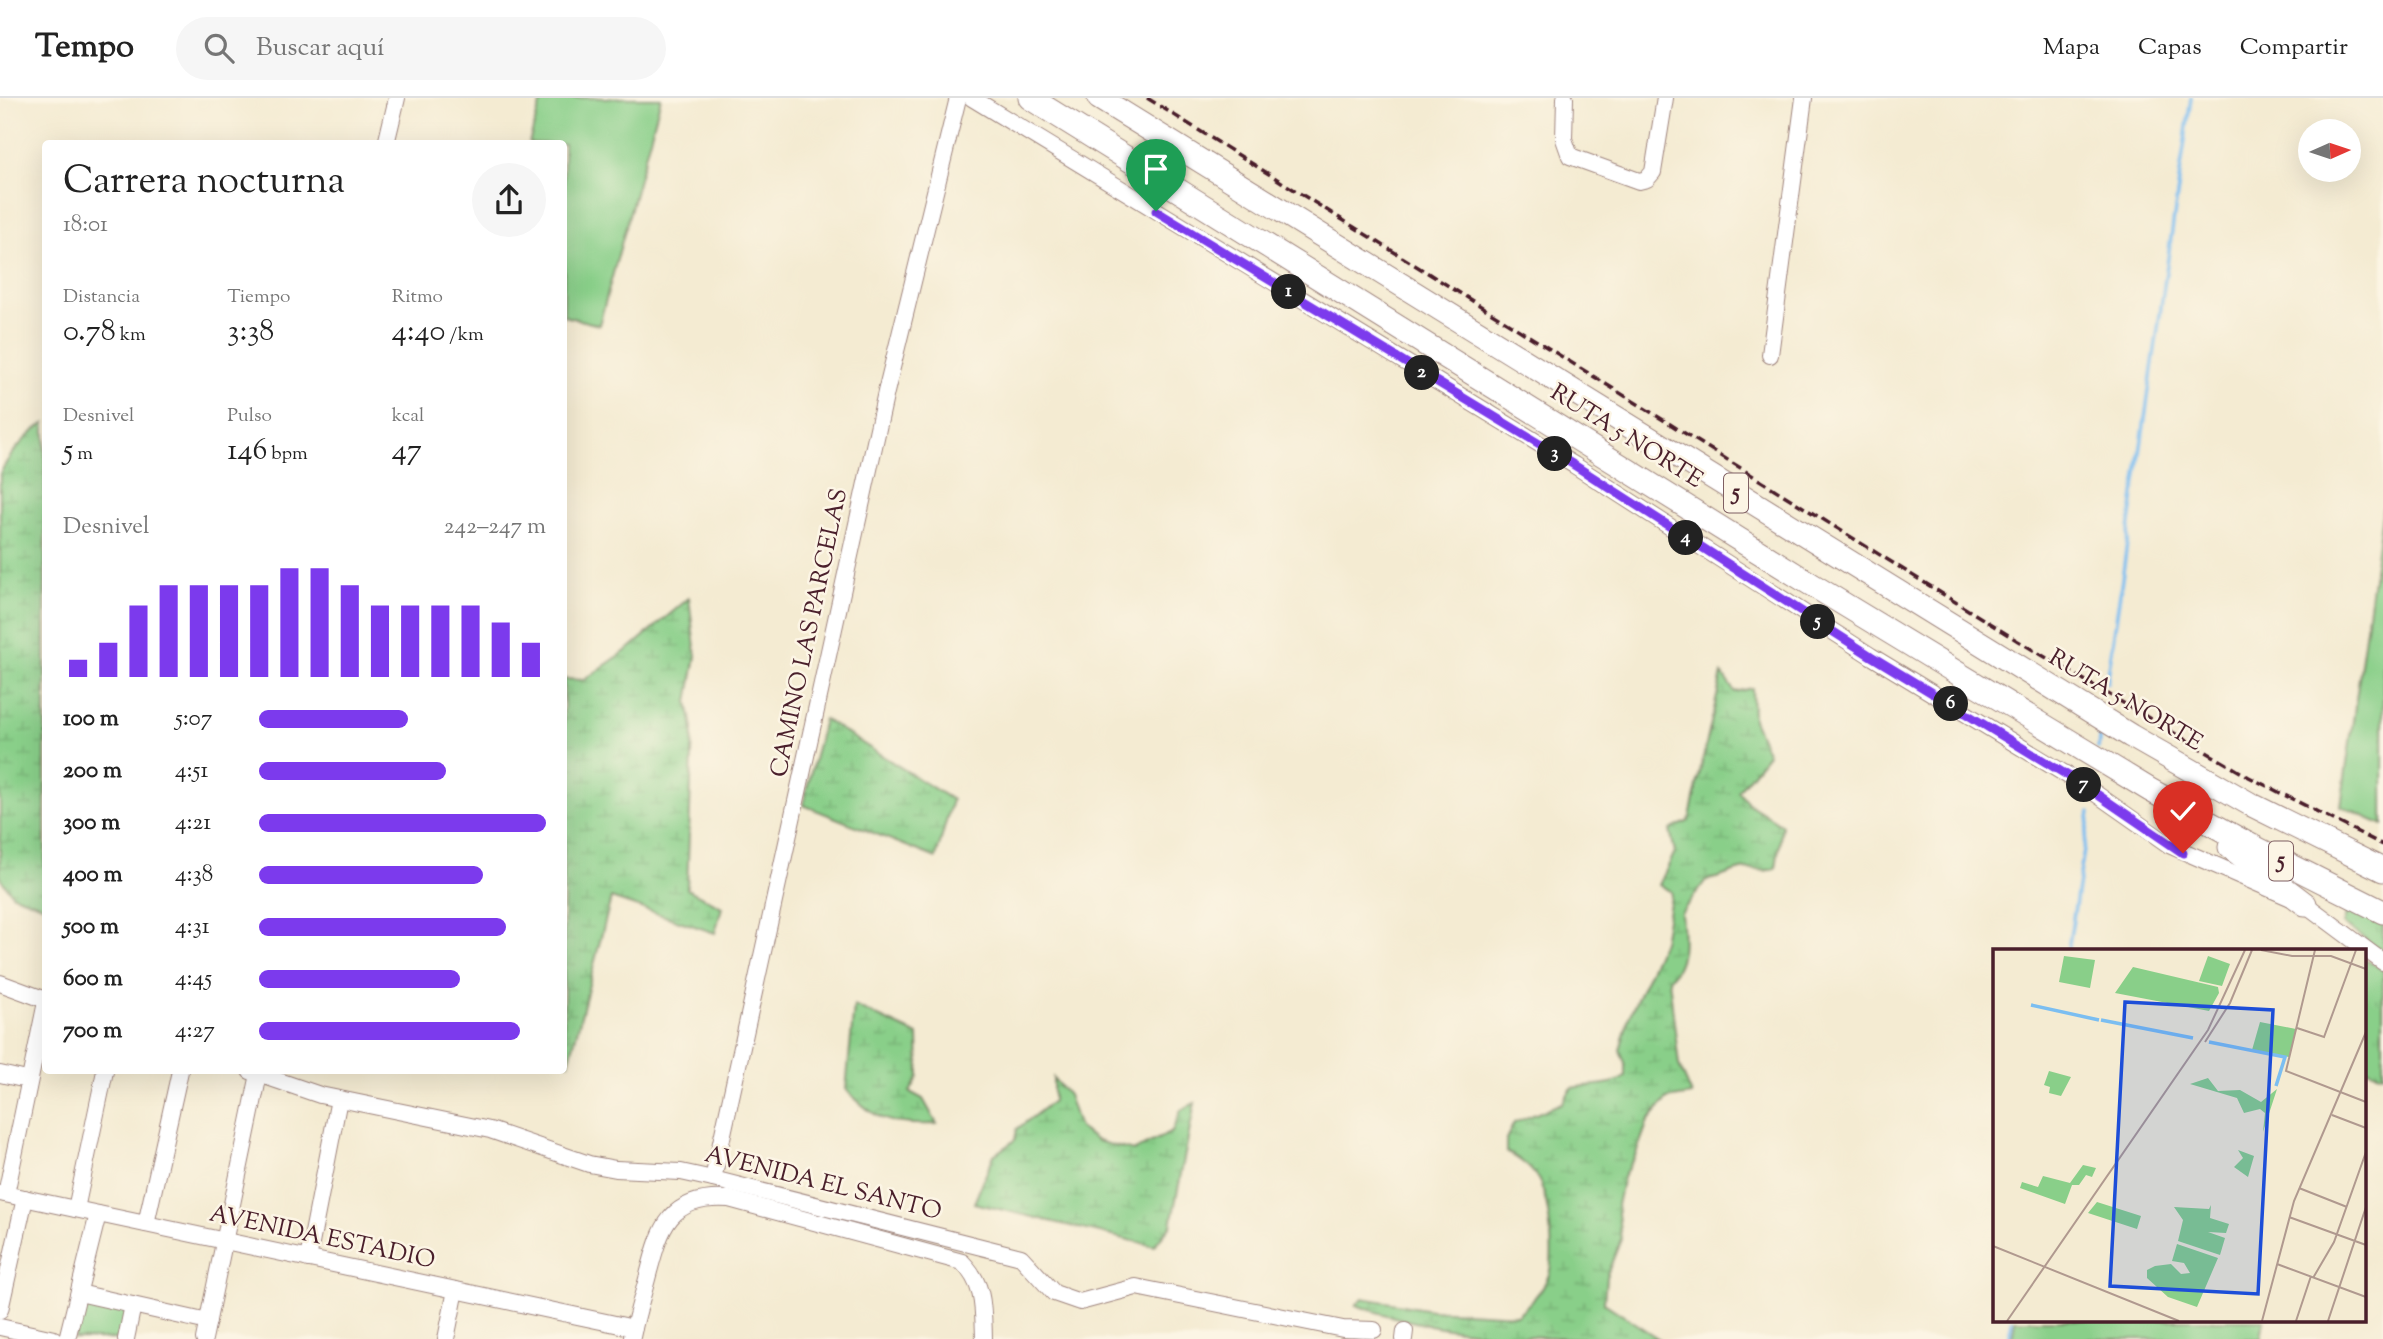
<!DOCTYPE html>
<html lang="es">
<head>
<meta charset="utf-8">
<style>
	body { margin:0; font-family:"Sorts Mill Goudy",serif; background:#f6f6f6; color:#222; height:100vh; display:flex; flex-direction:column; font-size:26px; white-space:nowrap }
	* { box-sizing:border-box; margin:0 }
	p { font-size:23px; color:#767676 }
	.icon { flex:none; width:38px; height:38px; fill:none; stroke:currentColor; stroke-width:2; stroke-linecap:round; stroke-linejoin:round }
	.map { position:relative; flex:1; overflow:hidden }
	.panel { position:absolute; left:42px; top:42px; width:525px; height:934px; display:flex; flex-direction:column; background:#fff; border-radius:7px; box-shadow:0 7px 28px #0002 }
	.panel>* { flex:none }
	.needle { width:46px; rotate:87deg }
	.fabs { position:absolute; left:2298px; top:21px; display:grid; gap:14px }
	.fabs a { display:grid; place-items:center; width:63px; height:63px; border-radius:50%; background:#fff; box-shadow:0 7px 28px #0002; font-size:35px }
	.pin { position:absolute; display:grid; place-items:center; width:60px; height:60px; color:#fff; margin:-72px -30px; border-radius:50% 50% 50% 0; rotate:-45deg; box-shadow:0 0 7px #0007 }
	.pin .icon { rotate:45deg }
	.km { position:absolute; width:35px; height:35px; margin:-18px; border-radius:50%; background:#222; color:#fff; font-size:19px; line-height:35px; text-align:center }
	.round { display:grid; place-items:center; flex:none; width:74px; height:74px; border-radius:37px; background:#f6f6f6 }
	.overview { display:flex; align-items:center; justify-content:space-between; height:119px; padding:0 21px }
	h1 { font-size:38px; font-weight:600; line-height:52px }
	.stats { display:grid; grid-template-columns:repeat(3,1fr); gap:10px; height:119px; padding:7px 21px }
	.stats div { display:grid; align-content:center }
	.stats b { font-size:30px; font-weight:600 }
	.stats small { font-size:19px; font-weight:400 }
	.stats p { font-size:19px }
	.chart { height:196px; padding:14px 21px }
	.chart p { display:flex; justify-content:space-between }
	.chart svg { width:100%; height:126px; margin-top:7px; stroke:#7c3aed; stroke-width:6 }
	ul { padding:0 21px; list-style:none; font-size:23px }
	li { display:grid; grid-template-columns:112px 84px 1fr; align-items:center; height:52px }
	li i { height:18px; border-radius:9px; background:#7c3aed }
	header { display:flex; align-items:center; gap:42px; box-sizing:border-box; height:98px; padding:0 35px; background:#fff; border-bottom:2px solid #e0e0e0 }
	header strong { font-size:33px }
	nav { display:flex; gap:38px; margin-inline-start:auto; font-size:24px }
	.search { width:490px; height:63px; background:#f6f6f6; display:flex; align-items:center; gap:18px; box-sizing:border-box; padding:0 24px; border-radius:38px; color:#767676; font-size:26px }
	.map>svg:first-child { display:block }
	.grass { fill:url(#grass-tufts); stroke:#6a775a; stroke-width:2 }
	.wetland { fill:url(#wetland-marsh); stroke:#6a775a; stroke-width:2 }
	.park { fill:#89cf89; stroke:#6a775a; stroke-width:2 }
	.lines { fill:none; stroke-linecap:round; stroke-linejoin:round }
	.stream { stroke:#7bbef1; stroke-width:3.5 }
	.minor-casing { stroke:#9f857e; stroke-width:18 }
	.highway-casing { stroke:#9f857e; stroke-width:25 }
	.minor { stroke:#fff; stroke-width:16 }
	.highway { stroke:#fff; stroke-width:23 }
	.rail { stroke:#4a1f2b; stroke-width:3.5; stroke-dasharray:10 5; stroke-linecap:butt }
	.route-casing { stroke:#fff; stroke-width:14 }
	.route { stroke:#7c3aed; stroke-width:9 }
	.labels { text-anchor:middle; dominant-baseline:central; stroke-width:5; stroke-linejoin:round; paint-order:stroke }
	.shield { fill:#fcf5e5; stroke:#7f5f63; stroke-width:2 }
	.shield-label { font-size:23px; font-weight:bold; fill:#4a1f2b }
	.street-label { font-size:24px; fill:#4a1f2b; stroke:#fcf5e5 }
	.inset-river { fill:none; stroke:#7bbef1; stroke-width:3.5 }
	.inset-road { fill:none; stroke:#b0998f; stroke-width:2 }
	.view { fill:#1d4ed8; fill-opacity:0.15; stroke:#1d4ed8; stroke-width:3.5 }
	.inset-edge { fill:none; stroke:#4a1f2b; stroke-width:3.5 }
</style>
</head>
<body>
<header>
<strong>Tempo</strong>
<div class="search"><svg class="icon" aria-label="search" viewBox="0 0 24 24"><circle cx="10" cy="10" r="6"/><path d="M15 15l6 6"/></svg>Buscar aquí</div>
<nav><a>Mapa</a><a>Capas</a><a>Compartir</a></nav>
</header>
<div class="map">
<svg width="2383" height="1241" viewBox="0 0 2383 1241">
	<defs>
		<pattern id="grass-tufts" width="24" height="20" patternUnits="userSpaceOnUse" patternTransform="scale(1.75)"><rect width="24" height="20" fill="#89cf89"/><path d="M3 7l-1-3M5 7V3M7 7l1-3M15 17l-1-3M17 17v-4M19 17l1-3" fill="none" stroke="#78b176"/></pattern>
		<pattern id="wetland-marsh" width="20" height="14" patternUnits="userSpaceOnUse" patternTransform="scale(1.75)"><rect width="20" height="14" fill="#89cf89"/><path d="M1 5h8M5 5V1M11 12h8M15 12V8" fill="none" stroke="#78b176"/></pattern>
	</defs>
	<rect width="100%" height="100%" fill="#fcf5e5"/>
	<filter id="ink" filterUnits="userSpaceOnUse"><feTurbulence type="fractalNoise" baseFrequency=".0143" numOctaves="2"/><feDisplacementMap in="SourceGraphic" scale="14" xChannelSelector="R" yChannelSelector="G"/><feConvolveMatrix kernelMatrix="1 2 1 2 8 2 1 2 1" color-interpolation-filters="sRGB"/></filter>
	<filter id="wash" filterUnits="userSpaceOnUse"><feTurbulence type="fractalNoise" baseFrequency=".00686" numOctaves="4" result="noise"/><feDisplacementMap in="SourceGraphic" scale="28" xChannelSelector="R" yChannelSelector="G"/><feGaussianBlur stdDeviation="1.57" result="paint"/><feColorMatrix in="noise" values="0 0 0 0 0 0 0 0 0 0 0 0 0 0 0 0 0 1.4 0 .05"/><feComposite in="paint" operator="in"/></filter>
	<g filter="url(#wash)">
		<rect width="100%" height="100%" fill="#f4ebd2"/>
		<g class="grass">
			<polygon points="2350,804 2383,820 2383,853 2343,826"/>
			<polygon points="2364,861 2383,872 2383,976 2364,970"/>
		</g>
		<g class="wetland">
			<path d="M45 325V808L13 797 0 780V376C9 357 27 336 45 325Z"/>
			<polygon points="689,500 696,558 688,604 693,630 687,791 722,809 715,835 611,800 569,965 564,964 564,581 584,582 630,550"/>
			<path d="M1722 576 1735 594 1752 590 1753 622 1768 656 1738 693 1749 706 1782 727 1776 770C1764 776 1753 769 1741 772 1728 775 1720 781 1706 782L1681 815C1683 840 1687 861 1669 881L1679 967 1692 997 1667 1001 1648 1023 1636 1056 1623 1079 1617 1107 1621 1141 1606 1179 1604 1205 1659 1241C1560 1241 1446 1241 1356 1207L1363 1200 1431 1212 1517 1217C1529 1206 1541 1195 1548 1179 1556 1159 1549 1107 1541 1087 1535 1072 1519 1060 1506 1054V1041L1514 1025 1562 1005 1572 990C1589 986 1611 989 1625 979V965L1620 952 1629 919 1663 843 1672 794 1659 787 1675 754 1670 732 1689 723Z"/>
			<polygon points="824,621 952,702 936,760 803,707"/>
			<path d="M854 908 918 937 919 978 910 994 923 1001 937 1026C893 1028 876 1024 846 991Z"/>
			<polygon points="1053,980 1068,997 1079,1030 1097,1043 1133,1053 1172,1034 1181,1012 1195,1005 1171,1127 1154,1148 974,1105 994,1057 1015,1042 1017,1031 1053,1003"/>
		</g>
		<g class="park">
			<polygon points="542,0 661,0 599,227 564,218 564,46 529,45"/>
			<polygon points="2383,409 2383,727 2341,708"/>
			<polygon points="82,1199 130,1212 122,1241 74,1241"/>
			<polygon points="2015,1222 2264,1222 2261,1241 2012,1241"/>
		</g>
		<g class="lines">
			<g class="stream">
				<polyline points="2107,585 2191,0"/>
				<polyline points="2098,650 2100,634"/>
				<polyline points="2068,852 2090,714"/>
				<polyline points="2009,1241 2012,1222"/>
			</g>
		</g>
	</g>
	<g filter="url(#ink)">
		<g class="lines">
			<g class="minor-casing">
				<g id="minor">
					<polyline points="972,0 1574,367 1871,558 2085,688 2169,747 2305,806 2383,864"/>
					<polyline points="1565,0 1564,41 1570,58 1639,83 1647,81 1653,74 1665,0"/>
					<polyline points="386,46 397,0"/>
					<polyline points="1770,257 1804,0"/>
					<polyline points="0,885 46,902"/>
					<polyline points="250,973 320,997 490,1032 589,1066 616,1071 681,1074 713,1081 1021,1159 1054,1195 1080,1204 1136,1189 1343,1231 1374,1232"/>
					<polyline points="0,976 27,982"/>
					<polyline points="713,1081 886,294 958,0"/>
					<polyline points="0,1095 634,1230"/>
					<polyline points="6,1096 46,904"/>
					<polyline points="76,1111 105,973"/>
					<polyline points="146,1126 180,973"/>
					<polyline points="308,1161 339,1001"/>
					<polyline points="79,1195 208,1224"/>
					<polyline points="0,1212 25,1100"/>
					<polyline points="0,1229 54,1241"/>
					<path d="M632 1239C636 1219 642 1200 647 1181 660 1132 667 1097 729 1101L962 1164C985 1187 983 1210 984 1241"/>
					<polyline points="67,1241 98,1116"/>
					<polyline points="126,1241 133,1207"/>
					<polyline points="204,1241 259,976"/>
					<polyline points="446,1241 456,1192"/>
					<polyline points="1404,1241 1405,1233"/>
				</g>
			</g>
			<g class="highway-casing">
				<g id="highway">
					<polyline points="1030,0 1809,485 2150,692 2246,745 2383,814"/>
					<polyline points="1099,0 2131,638 2250,706 2383,772"/>
					<polyline points="2230,749 2305,806"/>
				</g>
			</g>
			<use href="#minor" class="minor"/>
			<use href="#highway" class="highway"/>
			<polyline class="rail" points="1147,0 2018,543 2249,679 2383,747"/>
		</g>
	</g>
	<g class="lines" filter="url(#ink)">
		<g class="route-casing">
			<polyline id="route" points="1156,113 1574,367 1871,558 2085,688 2183,755"/>
		</g>
		<use href="#route" class="route"/>
	</g>
	<g class="labels">
		<g class="shield">
			<rect x="1724" y="375.5" width="24" height="39" rx="5"/>
			<rect x="2269" y="743.5" width="24" height="39" rx="5"/>
		</g>
		<g class="shield-label">
			<text x="1736" y="395">5</text>
			<text x="2281" y="763">5</text>
		</g>
		<g class="street-label">
			<text transform="translate(1626 339) rotate(32)">RUTA 5 NORTE</text>
			<text transform="translate(810 535) rotate(-78)">CAMINO LAS PARCELAS</text>
			<text transform="translate(2125 603) rotate(31)">RUTA 5 NORTE</text>
			<text transform="translate(823 1086) rotate(14)">AVENIDA EL SANTO</text>
			<text transform="translate(322 1140) rotate(12)">AVENIDA ESTADIO</text>
		</g>
	</g>
	<g transform="translate(1993 851)">
		<rect width="373" height="373" fill="#f4ebd2"/>
		<path d="M215 129 225 142 247 141 268 153 284 140 270 183 272 164 267 160 251 164 244 149 197 135ZM245 201 261 207 255 228 241 218 250 209ZM218 256 217 269 236 275 233 284 215 283 232 289 227 306 185 292 190 271 181 258 216 260ZM184 295 225 309 204 358 175 348 154 329V321L162 317 178 315 188 325 197 324 191 314 179 312Z" fill="#89cf89"/>
		<path d="M71 7 102 11 97 39 66 33ZM215 7 237 15 229 37 206 32ZM140 18 225 38 226 44 216 62 122 44ZM267 73 303 80 296 108 259 101ZM56 122 78 128 68 147 56 144 57 138 51 136ZM90 216 103 219 99 228 93 226 86 236H79L72 255 27 239 29 233 45 238 50 227 77 234ZM104 253 148 267 144 280 95 264Z" fill="#89cf89"/>
		<path class="inset-river" d="M38 56 106 71M108 71 200 89M216 93 292 108 283 137"/>
		<path class="inset-road" d="M268 1 299 7H338L373 20M322 1 293 122 373 153M304 79 331 88 363 1M212 93 237 54 259 1M339 166 373 179M306 239 354 258M296 268 373 296M0 297 186 372M284 315 373 348M320 329 341 293 373 203M14 372 215 81 252 1M269 372 301 252 373 83M303 372 318 327M335 372 373 258"/>
		<path class="view" d="M132 53 280 61 265 345 117 337Z"/>
		<rect width="373" height="373" class="inset-edge"/>
	</g>
</svg>
<div class="fabs">
<a><svg class="needle" viewBox="-14 -14 28 28"><path d="M0-13l5 13h-10z" fill="#e53935"/><path d="M0 13l5-13h-10z" fill="#767676"/></svg></a>
</div>
<div class="pin" style="left:1156px;top:113px;background:#1e9e55"><svg class="icon" aria-label="arrive" viewBox="0 0 24 24"><path d="M6 21V4h12l-3 4 3 4H6"/></svg></div>
<div class="pin" style="left:2183px;top:755px;background:#d93025"><svg class="icon" aria-label="check" viewBox="0 0 24 24"><path d="M5 12l5 5 9-10"/></svg></div>
<b class="km" style="left:1289px;top:194px">1</b>
<b class="km" style="left:1422px;top:275px">2</b>
<b class="km" style="left:1555px;top:356px">3</b>
<b class="km" style="left:1686px;top:440px">4</b>
<b class="km" style="left:1818px;top:524px">5</b>
<b class="km" style="left:1951px;top:606px">6</b>
<b class="km" style="left:2084px;top:687px">7</b>
<section class="panel">
<div class="overview"><div><h1>Carrera nocturna</h1><p>18:01</p></div><a class="round"><svg class="icon" aria-label="share" viewBox="0 0 24 24"><path d="M12 15V3M7 8l5-5 5 5M5 13v7h14v-7"/></svg></a></div>
<div class="stats">
<div><p>Distancia</p><b>0.78<small> km</small></b></div>
<div><p>Tiempo</p><b>3:38</b></div>
<div><p>Ritmo</p><b>4:40<small> /km</small></b></div>
</div>
<div class="stats">
<div><p>Desnivel</p><b>5<small> m</small></b></div>
<div><p>Pulso</p><b>146<small> bpm</small></b></div>
<div><p>kcal</p><b>47</b></div>
</div>
<div class="chart"><p><span>Desnivel</span>242–247 m</p>
<svg viewBox="0 0 160 44" preserveAspectRatio="none"><path d="M5 44V38M15 44V32M25 44V19M35 44V12M45 44V12M55 44V12M65 44V12M75 44V6M85 44V6M95 44V12M105 44V19M115 44V19M125 44V19M135 44V19M145 44V25M155 44V32"/></svg>
</div>
<ul>
<li><b>100 m</b>5:07<i style="width:52%"></i></li>
<li><b>200 m</b>4:51<i style="width:65%"></i></li>
<li><b>300 m</b>4:21<i style="width:100%"></i></li>
<li><b>400 m</b>4:38<i style="width:78%"></i></li>
<li><b>500 m</b>4:31<i style="width:86%"></i></li>
<li><b>600 m</b>4:45<i style="width:70%"></i></li>
<li><b>700 m</b>4:27<i style="width:91%"></i></li>
</ul>
</section>
</div>
</body>
</html>
